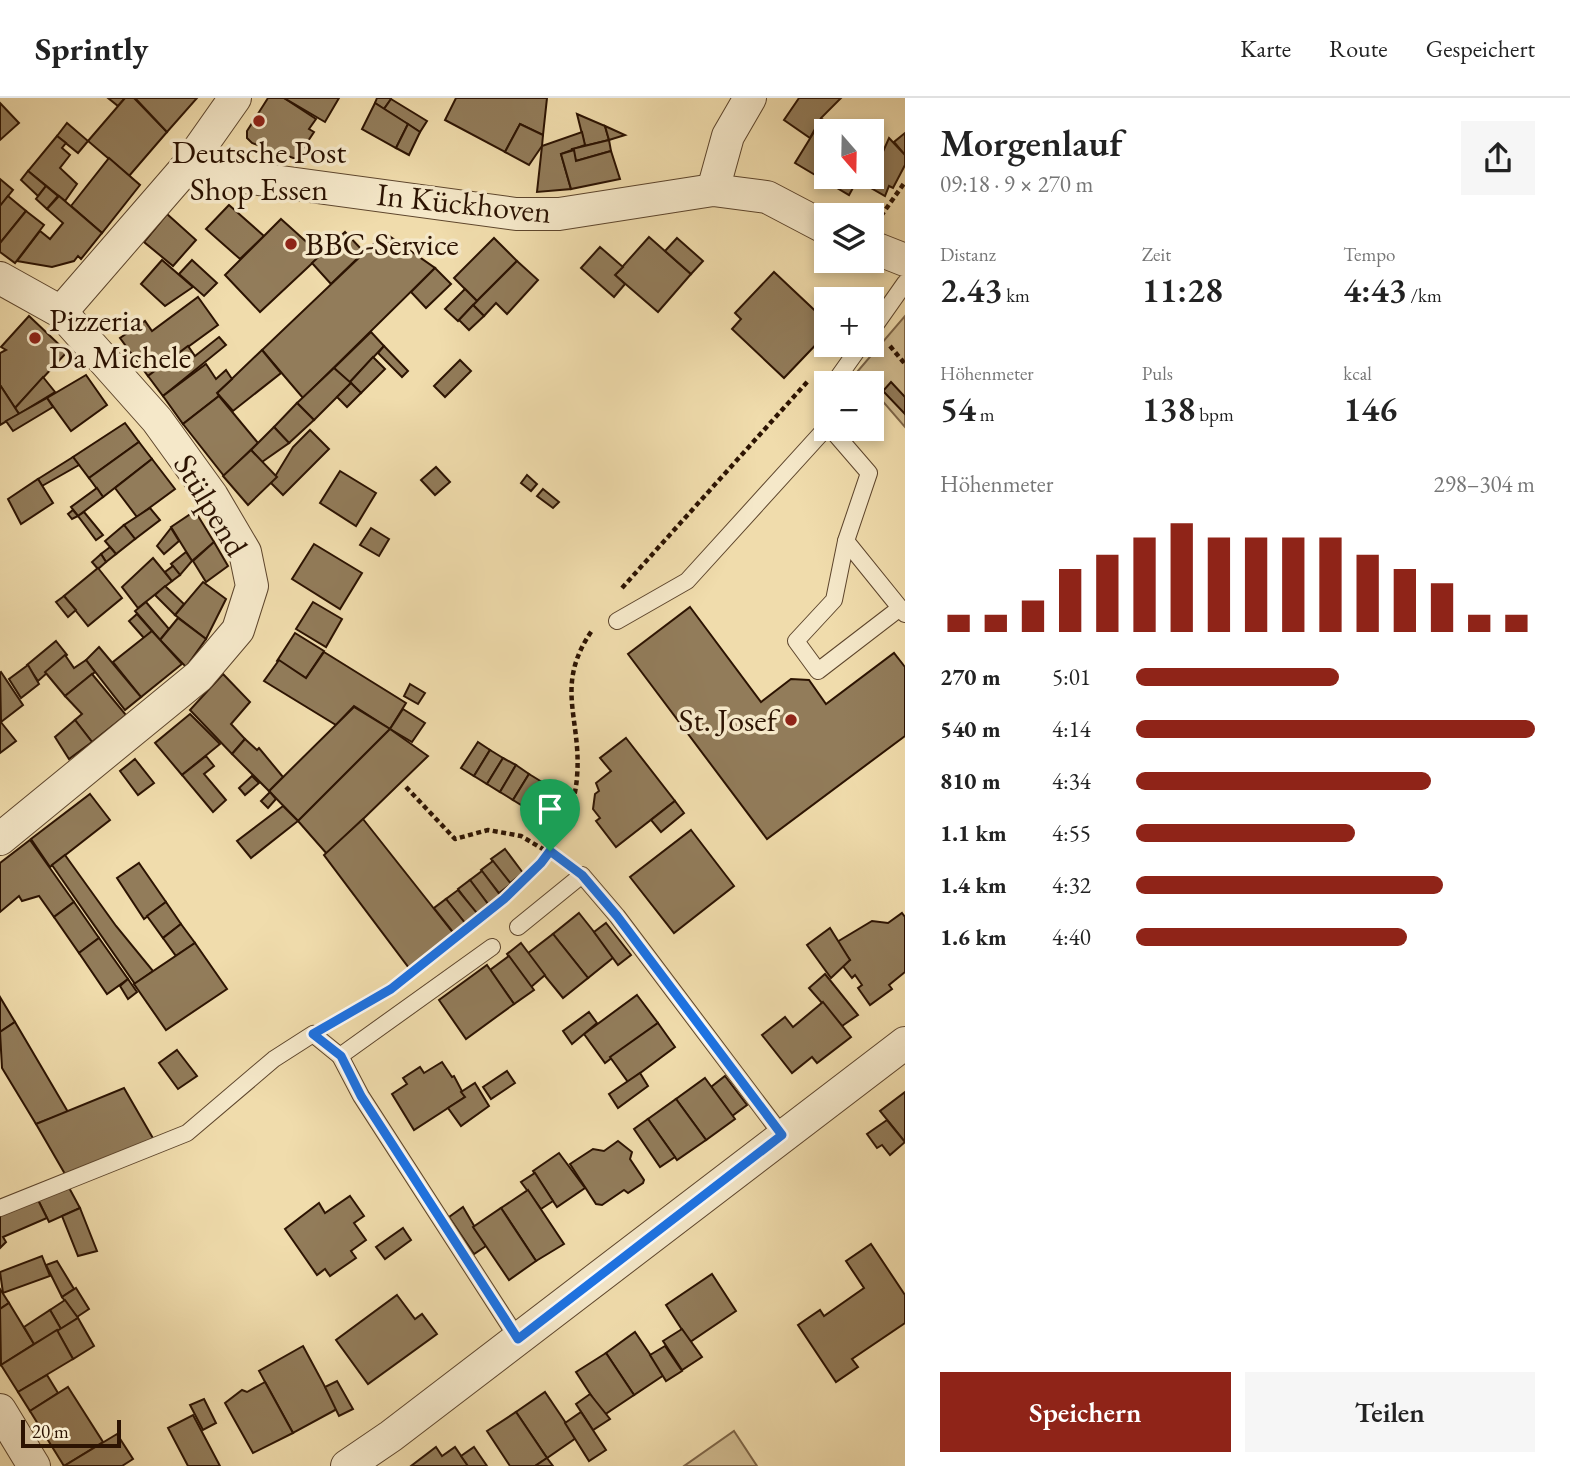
<!DOCTYPE html>
<html lang="de">
<head>
<meta charset="utf-8">
<style>
	body { margin:0; font-family:"EB Garamond",serif; background:#f6f6f6; color:#222; height:100vh; display:flex; flex-direction:column; font-size:26px; white-space:nowrap }
	* { box-sizing:border-box; margin:0 }
	p { font-size:23px; color:#767676 }
	.icon { flex:none; width:38px; height:38px; fill:none; stroke:currentColor; stroke-width:2; stroke-linecap:round; stroke-linejoin:round }
	.map { position:relative; flex:1; overflow:hidden }
	.drawer { display:flex; flex-direction:column; background:#fff; width:665px }
	.drawer>* { flex:none }
	.needle { width:46px; rotate:160deg }
	.tools { position:absolute; left:814px; top:21px; display:grid; gap:14px }
	.tools a { display:grid; place-items:center; width:70px; height:70px; border-radius:0px; background:#fff; box-shadow:0 4px 10px #0003; font-size:35px }
	.scale { position:absolute; left:21px; bottom:18px; width:100px; box-sizing:border-box; padding-left:7px; border:4px solid #2c1302; border-top:0; font-size:19px; line-height:24px; white-space:nowrap; color:#2c1302; -webkit-text-stroke:5px #f5e8c9; paint-order:stroke }
	.pin { position:absolute; display:grid; place-items:center; width:60px; height:60px; color:#fff; margin:-72px -30px; border-radius:50% 50% 50% 0; rotate:-45deg; box-shadow:0 0 7px #0007 }
	.pin .icon { rotate:45deg }
	.round { display:grid; place-items:center; flex:none; width:74px; height:74px; border-radius:0px; background:#f6f6f6 }
	.overview { display:flex; align-items:center; justify-content:space-between; height:119px; padding:0 35px }
	h1 { font-size:38px; font-weight:600; line-height:52px }
	.stats { display:grid; grid-template-columns:repeat(3,1fr); gap:10px; height:119px; padding:7px 35px }
	.stats div { display:grid; align-content:center }
	.stats b { font-size:35px; font-weight:600 }
	.stats small { font-size:19px; font-weight:400 }
	.stats p { font-size:19px }
	.chart { height:196px; padding:14px 35px }
	.chart p { display:flex; justify-content:space-between }
	.chart svg { width:100%; height:126px; margin-top:7px; stroke:#8f2418; stroke-width:6 }
	.action { display:flex; gap:14px; margin-top:auto; padding:14px 35px }
	.action a { flex:1; height:80px; border-radius:0px; background:#8f2418; color:#fff; font-size:28px; font-weight:600; line-height:80px; text-align:center }
	.action a+a { background:#f6f6f6; color:#222 }
	ul { padding:0 35px; list-style:none; font-size:23px }
	li { display:grid; grid-template-columns:112px 84px 1fr; align-items:center; height:52px }
	li i { height:18px; border-radius:9px; background:#8f2418 }
	header { display:flex; align-items:center; gap:42px; box-sizing:border-box; height:98px; padding:0 35px; background:#fff; border-bottom:2px solid #e0e0e0 }
	header strong { font-size:33px }
	nav { display:flex; gap:38px; margin-inline-start:auto; font-size:24px }
	main { display:flex; flex:1; min-height:0 }
	.map>svg:first-child { display:block }
	.green { fill:#cfba8f; stroke:#7e6648; stroke-width:2 }
	.building { fill:#927c5a; stroke:#2c1302; stroke-width:2 }
	.lines { fill:none; stroke-linecap:round; stroke-linejoin:round }
	.lane-casing { stroke:#5d452c; stroke-width:18 }
	.street-casing { stroke:#5d452c; stroke-width:34 }
	.path { stroke:#2c1302; stroke-width:4.5; stroke-dasharray:5 3.5; stroke-linecap:butt }
	.lane { stroke:#f5e8c9; stroke-width:16 }
	.street { stroke:#f5e8c9; stroke-width:32 }
	.route-casing { stroke:#fff; stroke-width:14 }
	.route { stroke:#1a73e8; stroke-width:9 }
	.poi-dot { fill:#8f2418; stroke:#f5e8c9; stroke-width:2.5 }
	.labels { text-anchor:middle; dominant-baseline:central; stroke-width:7; stroke-linejoin:round; paint-order:stroke }
	.poi-label { font-size:32px; fill:#2c1302; stroke:#f5e8c9; text-anchor:start }
	.street-label { font-size:32px; fill:#2c1302; stroke:#f5e8c9 }
</style>
</head>
<body>
<header>
<strong>Sprintly</strong>
<nav><a>Karte</a><a>Route</a><a>Gespeichert</a></nav>
</header>
<main>
<div class="map">
<svg width="905" height="1368" viewBox="0 0 905 1368">
	<rect width="100%" height="100%" fill="#f0dcac"/>
	<filter id="stains"><feTurbulence type="fractalNoise" baseFrequency=".00286" numOctaves="4"/><feColorMatrix values="0 0 0 0 .2 0 0 0 0 .09 0 0 0 0 .02 0 0 0 .5 -.17"/></filter>
	<radialGradient id="worn" r=".72"><stop offset=".6" stop-color="#630" stop-opacity="0"/><stop offset="1" stop-color="#630" stop-opacity=".3"/></radialGradient>
	<g class="green">
		<polygon points="905,218 905,329 872,291 872,285 866,285 857,274"/>
		<polygon points="734,1333 757,1368 684,1368"/>
	</g>
	<g class="building">
		<polygon points="108,0 125,0 118,8"/>
		<polygon points="125,0 134,0 167,34 129,78 88,43"/>
		<polygon points="135,0 197,0 167,34"/>
		<polygon points="268,0 284,0 316,21 309,31 314,34 296,61 252,45 247,40 247,33"/>
		<polygon points="284,0 339,0 325,24"/>
		<polygon points="377,0 390,0 391,1 384,11 375,5"/>
		<polygon points="456,0 547,0 543,37 520,26 505,54 445,22"/>
		<polygon points="799,0 841,0 821,20 810,40 784,22"/>
		<polygon points="391,1 427,23 420,34 384,11"/>
		<polygon points="0,5 19,25 0,42"/>
		<polygon points="375,5 408,26 396,50 362,31"/>
		<polygon points="577,16 605,28 609,42 585,48"/>
		<polygon points="822,21 843,33 826,33 826,79 859,79 849,97 795,65"/>
		<polygon points="67,25 88,43 78,55 57,38"/>
		<polygon points="408,26 420,34 409,57 396,50"/>
		<polygon points="520,26 543,37 542,48 529,67 505,54"/>
		<polygon points="605,28 625,37 609,42"/>
		<polygon points="582,34 585,47 561,56 571,91 537,94 542,48"/>
		<polygon points="905,35 905,57 894,44"/>
		<polygon points="57,38 66,45 62,50 70,57 60,70 77,86 65,103 28,73"/>
		<polygon points="889,40 905,57 905,67 893,90 889,88 885,98 857,82 872,79 872,57 874,52 882,56"/>
		<polygon points="609,42 611,53 576,63 572,51"/>
		<polygon points="574,52 576,63 611,53 620,81 571,91 561,56"/>
		<polygon points="109,60 140,87 102,135 71,108"/>
		<polygon points="28,73 46,88 38,98 21,82"/>
		<polygon points="0,81 13,92 0,108"/>
		<polygon points="46,88 58,98 47,111 36,101"/>
		<polygon points="8,98 26,113 0,145 0,108"/>
		<polygon points="59,98 102,135 81,161 78,158 74,163 52,169 17,163 40,133 50,141 63,125 47,111"/>
		<polygon points="229,107 264,138 240,161 206,131"/>
		<polygon points="26,113 44,127 15,165 0,154 0,145"/>
		<polygon points="167,116 196,142 173,168 144,144"/>
		<polygon points="281,121 321,157 260,214 225,177"/>
		<polygon points="345,134 364,154 331,186 312,165"/>
		<polygon points="385,135 435,170 303,300 262,252"/>
		<polygon points="649,139 691,176 658,214 615,177"/>
		<polygon points="494,140 517,163 477,203 454,180"/>
		<polygon points="677,140 703,163 691,176 665,153"/>
		<polygon points="600,149 623,169 615,177 625,186 614,199 581,170"/>
		<polygon points="162,162 193,189 165,208 141,186"/>
		<polygon points="192,162 217,185 204,198 179,176"/>
		<polygon points="517,163 538,182 507,216 496,205 484,218 473,207"/>
		<polygon points="435,170 451,186 426,210 411,194"/>
		<polygon points="774,174 826,223 826,236 784,280 732,231 741,221 735,215"/>
		<polygon points="465,191 477,203 458,223 445,211"/>
		<polygon points="198,199 218,227 148,278 120,240 145,223 152,233"/>
		<polygon points="473,207 484,218 469,232 459,222"/>
		<polygon points="29,218 67,254 15,310 0,287 0,255 6,252 1,249"/>
		<polygon points="371,234 384,248 349,285 334,270"/>
		<polygon points="219,239 226,247 163,298 148,278 188,248 195,258"/>
		<polygon points="384,248 408,273 402,279 378,255"/>
		<polygon points="262,252 281,275 233,313 217,295"/>
		<polygon points="373,259 385,271 361,295 350,284"/>
		<polygon points="460,262 471,273 445,299 434,288"/>
		<polygon points="206,266 216,281 226,272 232,281 217,295 219,298 183,326 163,298"/>
		<polygon points="334,270 351,285 314,322 297,305"/>
		<polygon points="86,277 107,307 71,333 47,300"/>
		<polygon points="43,279 55,294 19,316 15,310"/>
		<polygon points="891,284 905,299 905,316 883,293"/>
		<polygon points="351,285 361,295 347,309 337,299"/>
		<polygon points="0,287 19,316 0,327"/>
		<polygon points="219,298 258,345 224,378 183,326"/>
		<polygon points="47,300 53,309 13,333 6,323"/>
		<polygon points="297,305 314,322 289,345 274,329"/>
		<polygon points="125,325 139,344 89,380 73,359"/>
		<polygon points="274,329 289,345 262,364 251,352"/>
		<polygon points="310,332 329,351 283,397 271,385 293,349"/>
		<polygon points="139,344 152,361 103,399 89,380"/>
		<polygon points="251,352 277,379 248,407 223,378"/>
		<polygon points="73,359 79,367 42,388 38,381"/>
		<polygon points="152,361 175,391 137,419 115,390"/>
		<polygon points="436,369 450,384 435,397 421,382"/>
		<polygon points="340,373 376,395 356,428 320,405"/>
		<polygon points="527,377 537,386 531,393 521,385"/>
		<polygon points="38,381 53,405 21,426 8,401"/>
		<polygon points="97,390 103,399 78,418 71,409"/>
		<polygon points="543,391 559,404 553,410 537,398"/>
		<polygon points="150,410 160,422 135,441 124,427"/>
		<polygon points="73,412 78,418 72,421 68,416"/>
		<polygon points="195,413 214,444 192,463 171,429"/>
		<polygon points="84,414 103,437 96,442 78,418"/>
		<polygon points="124,427 135,441 116,456 105,443"/>
		<polygon points="171,430 179,443 164,456 157,448"/>
		<polygon points="371,430 389,441 379,458 360,447"/>
		<polygon points="214,444 228,468 206,484 193,463"/>
		<polygon points="314,446 362,475 340,511 292,481"/>
		<polygon points="110,449 116,456 106,464 101,456"/>
		<polygon points="186,454 192,463 180,477 171,466"/>
		<polygon points="101,456 106,464 98,471 92,464"/>
		<polygon points="153,460 172,483 138,510 122,489"/>
		<polygon points="173,468 180,477 172,483 165,474"/>
		<polygon points="98,470 122,500 88,528 64,498"/>
		<polygon points="203,484 226,501 206,541 175,517"/>
		<polygon points="165,488 184,506 175,517 155,497"/>
		<polygon points="64,498 76,512 68,519 56,504"/>
		<polygon points="146,504 169,531 160,542 135,513"/>
		<polygon points="313,504 342,521 326,549 296,531"/>
		<polygon points="690,509 761,604 791,581 809,582 826,606 894,555 905,569 905,638 767,741 628,556"/>
		<polygon points="137,516 152,533 144,540 129,523"/>
		<polygon points="178,520 206,541 186,569 160,542"/>
		<polygon points="152,533 182,566 141,599 113,564"/>
		<polygon points="295,535 324,553 306,580 277,563"/>
		<polygon points="56,543 67,557 38,583 27,567"/>
		<polygon points="99,549 141,599 125,612 86,562"/>
		<polygon points="324,554 406,605 390,631 354,608 336,627 264,583 279,562 306,580"/>
		<polygon points="65,557 74,570 86,562 95,574 65,598 45,574"/>
		<polygon points="28,567 39,586 21,600 9,581"/>
		<polygon points="1,574 23,607 1,624 0,575"/>
		<polygon points="92,576 126,617 92,644 75,622 82,616 65,598"/>
		<polygon points="223,576 250,604 231,626 245,641 232,656 190,612"/>
		<polygon points="410,586 425,595 418,606 404,598"/>
		<polygon points="354,609 390,631 298,723 269,693"/>
		<polygon points="403,611 425,625 412,644 390,631"/>
		<polygon points="190,616 220,646 182,677 155,645"/>
		<polygon points="75,622 92,644 69,661 55,639"/>
		<polygon points="0,623 16,643 0,655"/>
		<polygon points="390,631 428,658 327,756 298,723"/>
		<polygon points="626,640 675,703 616,749 596,723 600,720 593,711 595,696 599,693 596,685 611,673 600,660"/>
		<polygon points="245,641 257,652 259,650 283,679 269,693 232,656"/>
		<polygon points="478,644 490,652 474,678 461,670"/>
		<polygon points="490,652 503,660 487,686 474,678"/>
		<polygon points="206,658 214,668 204,676 226,702 213,714 182,677"/>
		<polygon points="503,660 516,667 500,694 487,686"/>
		<polygon points="135,661 154,685 138,697 120,673"/>
		<polygon points="516,667 529,676 513,702 500,694"/>
		<polygon points="529,676 542,684 526,710 513,702"/>
		<polygon points="252,678 259,685 245,697 239,690"/>
		<polygon points="542,684 555,691 539,717 526,710"/>
		<polygon points="270,694 276,701 268,710 261,703"/>
		<polygon points="90,696 110,722 50,769 31,741"/>
		<polygon points="675,703 684,715 661,734 651,722"/>
		<polygon points="283,708 298,723 251,760 237,743"/>
		<polygon points="363,721 454,836 409,870 324,757"/>
		<polygon points="691,732 734,788 674,835 630,779"/>
		<polygon points="30,742 74,804 54,819 39,798 22,803 19,798 0,814 0,765"/>
		<polygon points="505,751 523,775 510,785 491,761"/>
		<polygon points="65,757 116,828 153,873 135,886 52,767"/>
		<polygon points="493,763 511,786 499,795 481,772"/>
		<polygon points="139,765 166,804 144,821 117,780"/>
		<polygon points="482,773 500,797 488,806 470,782"/>
		<polygon points="470,782 488,806 476,816 458,791"/>
		<polygon points="458,792 477,815 465,825 446,801"/>
		<polygon points="446,801 465,825 453,834 434,810"/>
		<polygon points="74,804 99,840 79,855 54,819"/>
		<polygon points="166,804 181,826 163,840 147,818"/>
		<polygon points="579,815 614,859 588,880 553,836"/>
		<polygon points="902,815 905,819 905,874 889,887 892,891 870,907 858,890 862,887 855,877 852,880 842,867 850,862 837,844 872,823 888,825"/>
		<polygon points="606,825 631,857 618,867 594,834"/>
		<polygon points="181,826 195,845 176,858 163,840"/>
		<polygon points="830,830 850,862 831,880 807,847"/>
		<polygon points="553,836 588,880 563,900 527,856"/>
		<polygon points="99,840 128,881 107,896 79,855"/>
		<polygon points="195,845 227,891 166,932 134,886"/>
		<polygon points="521,845 545,877 531,889 507,856"/>
		<polygon points="509,858 534,892 514,906 490,872"/>
		<polygon points="487,867 514,906 466,941 439,902"/>
		<polygon points="825,876 858,917 842,928 809,890"/>
		<polygon points="128,881 137,894 128,901 120,888"/>
		<polygon points="637,897 658,925 605,965 584,936"/>
		<polygon points="0,899 15,924 0,934"/>
		<polygon points="823,904 851,939 817,965 812,959 792,975 762,937 785,919 793,929"/>
		<polygon points="589,914 597,925 572,946 563,933"/>
		<polygon points="15,924 68,1014 36,1026 2,970 0,934"/>
		<polygon points="658,925 675,949 628,984 610,959"/>
		<polygon points="177,952 197,978 178,991 159,965"/>
		<polygon points="442,964 452,979 454,978 465,999 414,1032 392,996 407,986 403,980 420,969 424,975"/>
		<polygon points="507,973 515,985 491,1001 483,989"/>
		<polygon points="640,975 648,988 618,1010 609,996"/>
		<polygon points="725,978 747,1007 732,1018 711,989"/>
		<polygon points="705,980 735,1021 706,1042 676,1001"/>
		<polygon points="475,985 489,1008 461,1028 448,1010 465,999 461,994"/>
		<polygon points="124,990 154,1042 65,1076 36,1026"/>
		<polygon points="905,994 905,1044 880,1013"/>
		<polygon points="676,1001 706,1042 677,1062 648,1021"/>
		<polygon points="648,1021 675,1059 660,1069 634,1031"/>
		<polygon points="887,1022 905,1044 890,1057 882,1047 877,1050 867,1036"/>
		<polygon points="618,1043 632,1054 630,1061 644,1082 643,1085 628,1095 624,1092 602,1107 596,1106 570,1066 593,1051 604,1053"/>
		<polygon points="559,1055 585,1090 557,1109 533,1073"/>
		<polygon points="535,1075 553,1103 541,1111 521,1084"/>
		<polygon points="67,1086 80,1110 49,1124 37,1100"/>
		<polygon points="528,1092 564,1146 536,1163 501,1110"/>
		<polygon points="350,1098 364,1118 354,1125 366,1142 351,1153 356,1160 330,1178 325,1171 317,1177 285,1131 319,1105 325,1115"/>
		<polygon points="37,1100 47,1120 3,1139 6,1144 0,1150 0,1117"/>
		<polygon points="463,1109 486,1148 474,1156 449,1119"/>
		<polygon points="80,1110 97,1153 78,1158 62,1118"/>
		<polygon points="501,1110 536,1163 509,1182 473,1129"/>
		<polygon points="403,1130 411,1142 385,1161 376,1149"/>
		<polygon points="871,1146 905,1197 905,1225 852,1261 858,1269 836,1284 798,1227 820,1212 824,1218 864,1190 846,1163"/>
		<polygon points="42,1158 50,1178 3,1195 0,1174"/>
		<polygon points="57,1163 74,1191 62,1199 46,1167"/>
		<polygon points="712,1176 736,1213 690,1244 666,1207"/>
		<polygon points="76,1190 89,1211 77,1219 62,1199"/>
		<polygon points="0,1191 9,1205 0,1211"/>
		<polygon points="397,1197 415,1221 422,1216 437,1236 368,1286 336,1242"/>
		<polygon points="65,1202 78,1220 61,1231 50,1212"/>
		<polygon points="9,1205 34,1246 1,1267 0,1211"/>
		<polygon points="50,1212 61,1231 34,1246 24,1229"/>
		<polygon points="78,1220 94,1248 73,1261 57,1233"/>
		<polygon points="682,1231 702,1259 682,1272 663,1243"/>
		<polygon points="57,1232 73,1261 18,1294 1,1267"/>
		<polygon points="635,1234 664,1277 634,1297 606,1255"/>
		<polygon points="303,1248 337,1311 293,1335 259,1273"/>
		<polygon points="665,1248 682,1273 666,1283 650,1257"/>
		<polygon points="606,1255 634,1297 604,1317 576,1274"/>
		<polygon points="47,1277 58,1295 30,1313 18,1294"/>
		<polygon points="337,1283 353,1311 339,1318 325,1289"/>
		<polygon points="265,1284 293,1335 253,1355 225,1305 242,1292 247,1294"/>
		<polygon points="68,1289 103,1344 64,1368 30,1313"/>
		<polygon points="545,1294 576,1340 547,1360 516,1314"/>
		<polygon points="590,1296 610,1321 593,1332 576,1306"/>
		<polygon points="204,1301 216,1325 203,1332 190,1307"/>
		<polygon points="516,1314 547,1360 535,1368 510,1368 487,1333"/>
		<polygon points="581,1314 606,1352 589,1363 565,1325"/>
		<polygon points="193,1317 220,1368 188,1368 168,1330"/>
		<polygon points="117,1336 133,1361 122,1368 64,1368"/>
		<polygon points="436,1349 442,1358 455,1349 468,1368 411,1368"/>
		<polygon points="474,1349 487,1368 468,1368 461,1358"/>
		<polygon points="547,1360 553,1368 535,1368"/>
	</g>
	<g class="lines">
		<g class="lane-casing">
			<g id="lane">
				<polyline points="872,232 905,185"/>
				<polyline points="834,285 861,247"/>
				<polyline points="831,331 869,375 846,443 905,516"/>
				<polyline points="846,443 834,502 796,543 818,573 900,510"/>
				<polyline points="617,523 687,483 826,330"/>
				<polyline points="518,829 582,777 617,818 782,1037"/>
				<polyline points="340,958 361,998 518,1241"/>
				<polyline points="0,1110 187,1035 274,961 313,936 340,958 492,849"/>
			</g>
		</g>
		<g class="street-casing">
			<g id="street">
				<polyline points="185,71 235,0"/>
				<polyline points="713,92 728,38 750,0"/>
				<polyline points="872,149 905,162"/>
				<polyline points="0,180 61,214 157,322 212,398 245,454 252,488 238,532 199,578 0,741"/>
				<polyline points="61,214 185,71 516,116 559,116 713,92 767,99 826,130"/>
				<polyline points="0,1312 34,1368"/>
				<polyline points="347,1368 391,1338 905,945"/>
			</g>
		</g>
		<g class="path">
			<polyline points="881,118 905,84"/>
			<polyline points="890,248 905,266"/>
			<polyline points="622,490 808,283"/>
			<polyline points="406,689 455,741 488,732 521,738 563,763"/>
			<path d="M439 853C495 808 571 759 577 679 582 619 553 588 593 531"/>
			<polyline points="335,924 364,907"/>
		</g>
		<use href="#lane" class="lane"/>
		<use href="#street" class="street"/>
	</g>
	<g class="lines">
		<g class="route-casing">
			<polygon id="route" points="550,753 582,777 617,818 782,1037 518,1241 361,998 341,958 313,936 391,891 504,801 541,765"/>
		</g>
		<use href="#route" class="route"/>
	</g>
	<g class="poi-dot">
		<circle cx="259" cy="23" r="7"/>
		<circle cx="291" cy="146" r="7"/>
		<circle cx="35" cy="240" r="7"/>
		<circle cx="791" cy="622" r="7"/>
	</g>
	<g class="labels">
		<g class="poi-label">
			<text x="259" y="54" text-anchor="middle">Deutsche Post<tspan x="259" dy="37">Shop Essen</tspan></text>
			<text x="305" y="146">BBC-Service</text>
			<text x="49" y="222">Pizzeria<tspan x="49" dy="37">Da Michele</tspan></text>
			<text x="777" y="622" text-anchor="end">St. Josef</text>
		</g>
		<g class="street-label">
			<text transform="translate(464 105) rotate(6)">In Kückhoven</text>
			<text transform="translate(211 407) rotate(59)">Stülpend</text>
		</g>
	</g>
	<rect width="100%" height="100%" filter="url(#stains)"/>
	<rect width="100%" height="100%" fill="url(#worn)"/>
</svg>
<div class="tools">
<a><svg class="needle" viewBox="-14 -14 28 28"><path d="M0-13l5 13h-10z" fill="#e53935"/><path d="M0 13l5-13h-10z" fill="#767676"/></svg></a>
<a><svg class="icon" aria-label="layers" viewBox="0 0 24 24"><path d="M12 4l9 5-9 5-9-5zM3 14l9 5 9-5"/></svg></a>
<a>+</a>
<a>−</a>
</div>
<div class="scale">20 m</div>
<div class="pin" style="left:550px;top:753px;background:#1e9e55"><svg class="icon" aria-label="arrive" viewBox="0 0 24 24"><path d="M6 21V4h12l-3 4 3 4H6"/></svg></div>
</div>
<section class="drawer">
<div class="overview"><div><h1>Morgenlauf</h1><p>09:18 · 9 × 270 m</p></div><a class="round"><svg class="icon" aria-label="share" viewBox="0 0 24 24"><path d="M12 15V3M7 8l5-5 5 5M5 13v7h14v-7"/></svg></a></div>
<div class="stats">
<div><p>Distanz</p><b>2.43<small> km</small></b></div>
<div><p>Zeit</p><b>11:28</b></div>
<div><p>Tempo</p><b>4:43<small> /km</small></b></div>
</div>
<div class="stats">
<div><p>Höhenmeter</p><b>54<small> m</small></b></div>
<div><p>Puls</p><b>138<small> bpm</small></b></div>
<div><p>kcal</p><b>146</b></div>
</div>
<div class="chart"><p><span>Höhenmeter</span>298–304 m</p>
<svg viewBox="0 0 160 44" preserveAspectRatio="none"><path d="M5 44V38M15 44V38M25 44V33M35 44V22M45 44V17M55 44V11M65 44V6M75 44V11M85 44V11M95 44V11M105 44V11M115 44V17M125 44V22M135 44V27M145 44V38M155 44V38"/></svg>
</div>
<ul>
<li><b>270 m</b>5:01<i style="width:51%"></i></li>
<li><b>540 m</b>4:14<i style="width:100%"></i></li>
<li><b>810 m</b>4:34<i style="width:74%"></i></li>
<li><b>1.1 km</b>4:55<i style="width:55%"></i></li>
<li><b>1.4 km</b>4:32<i style="width:77%"></i></li>
<li><b>1.6 km</b>4:40<i style="width:68%"></i></li>
</ul>
<div class="action"><a>Speichern</a><a>Teilen</a></div>
</section>
</main>
</body>
</html>
